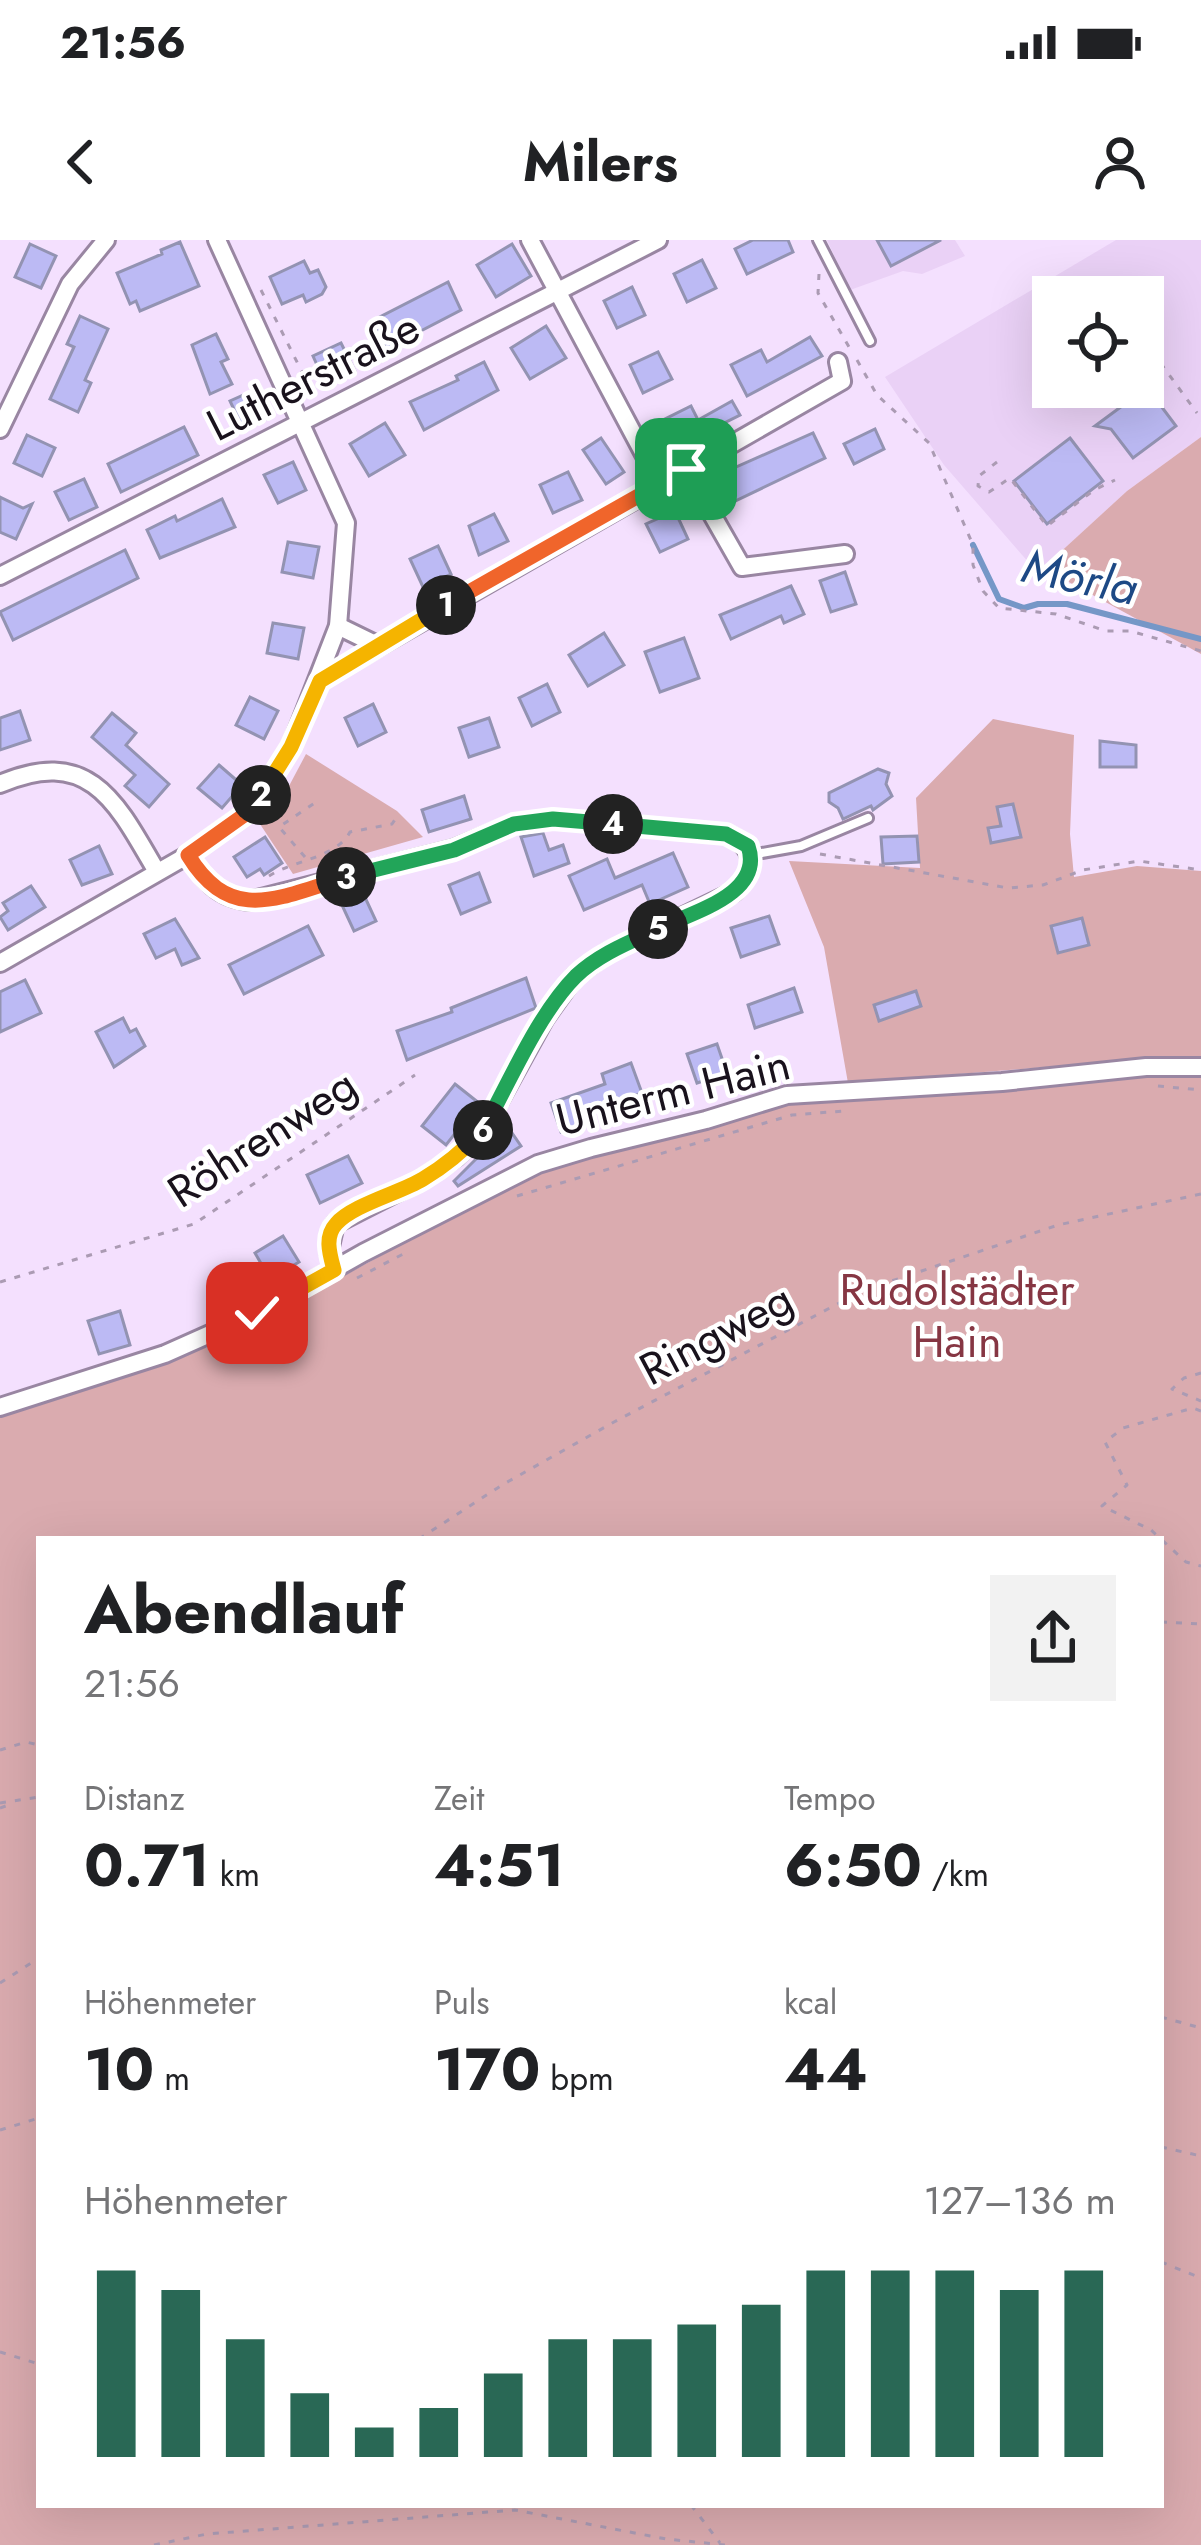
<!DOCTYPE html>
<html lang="de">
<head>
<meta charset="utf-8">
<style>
	body { margin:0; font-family:Jost,sans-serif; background:#f2f2f2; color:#202124; height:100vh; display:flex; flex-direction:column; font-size:45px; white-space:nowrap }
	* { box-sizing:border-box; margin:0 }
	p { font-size:39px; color:#757577 }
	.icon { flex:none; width:66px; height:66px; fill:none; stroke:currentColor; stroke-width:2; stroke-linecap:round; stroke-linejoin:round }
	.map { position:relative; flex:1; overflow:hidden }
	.sheet { position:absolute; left:36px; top:1296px; width:1128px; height:972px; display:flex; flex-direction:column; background:#fff; border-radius:0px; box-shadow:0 12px 48px #0002 }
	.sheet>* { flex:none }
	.controls { position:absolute; left:1032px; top:36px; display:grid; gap:24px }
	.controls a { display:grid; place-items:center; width:132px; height:132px; border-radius:0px; background:#fff; box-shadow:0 12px 48px #0002; font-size:60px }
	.pin { position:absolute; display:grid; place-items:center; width:102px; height:102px; color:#fff; margin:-51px; border-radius:24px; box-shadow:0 6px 18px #0006 }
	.km { position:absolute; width:60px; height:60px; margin:-30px; border-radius:50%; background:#222; color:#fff; font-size:33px; line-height:60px; text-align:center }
	.round { display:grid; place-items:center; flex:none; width:126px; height:126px; border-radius:0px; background:#f2f2f2 }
	.head { display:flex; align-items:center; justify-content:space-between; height:204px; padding:0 48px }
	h1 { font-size:66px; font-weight:700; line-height:90px }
	.metrics { display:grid; grid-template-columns:repeat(3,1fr); gap:18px; height:204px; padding:12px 48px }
	.metrics div { display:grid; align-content:center }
	.metrics b { font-size:60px; font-weight:700 }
	.metrics small { font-size:33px; font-weight:400 }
	.metrics p { font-size:33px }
	.chart { height:336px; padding:24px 48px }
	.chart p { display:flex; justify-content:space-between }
	.chart svg { width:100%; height:216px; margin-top:12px; stroke:#296855; stroke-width:6 }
	.status { display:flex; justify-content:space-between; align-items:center; height:84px; padding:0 60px; background:#fff; direction:ltr }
	.status svg { height:33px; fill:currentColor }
	header { display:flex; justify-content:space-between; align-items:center; height:156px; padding:0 48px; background:#fff; font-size:54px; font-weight:700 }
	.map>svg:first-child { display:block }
	.built { fill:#ead1f6; fill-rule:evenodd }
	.green { fill:#daabaf; fill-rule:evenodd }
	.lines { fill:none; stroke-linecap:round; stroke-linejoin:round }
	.stream { stroke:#7597c7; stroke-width:6 }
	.building { fill:#bcbaf4; stroke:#9393b2; stroke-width:3 }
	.lane-casing { stroke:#9986a2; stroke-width:14 }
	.street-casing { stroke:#9986a2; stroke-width:22 }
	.path { stroke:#ab9bb3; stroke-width:3; stroke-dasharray:6 9; stroke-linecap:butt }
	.lane { stroke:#fff; stroke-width:8 }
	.street { stroke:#fff; stroke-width:16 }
	.split-1-casing { stroke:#fff; stroke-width:24 }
	.split-2-casing { stroke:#fff; stroke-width:24 }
	.split-3-casing { stroke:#fff; stroke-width:24 }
	.split-4-casing { stroke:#fff; stroke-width:24 }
	.split-5-casing { stroke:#fff; stroke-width:24 }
	.split-6-casing { stroke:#fff; stroke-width:24 }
	.split-7-casing { stroke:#fff; stroke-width:24 }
	.split-1 { stroke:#f0652b; stroke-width:15 }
	.split-2 { stroke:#f5b400; stroke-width:15 }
	.split-3 { stroke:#f0652b; stroke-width:15 }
	.split-4 { stroke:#22a559; stroke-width:15 }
	.split-5 { stroke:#22a559; stroke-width:15 }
	.split-6 { stroke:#22a559; stroke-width:15 }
	.split-7 { stroke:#f5b400; stroke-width:15 }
	.labels { text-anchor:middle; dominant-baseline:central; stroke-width:9; stroke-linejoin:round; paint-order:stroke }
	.street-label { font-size:45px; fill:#19121c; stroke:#fff }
	.park-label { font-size:45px; fill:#863643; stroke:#fff }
	.water-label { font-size:48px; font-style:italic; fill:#1d4985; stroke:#fff }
</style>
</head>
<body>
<div class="status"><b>21:56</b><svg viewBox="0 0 49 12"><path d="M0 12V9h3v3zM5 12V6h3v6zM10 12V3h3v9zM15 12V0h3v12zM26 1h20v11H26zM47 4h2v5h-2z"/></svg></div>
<header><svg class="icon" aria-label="back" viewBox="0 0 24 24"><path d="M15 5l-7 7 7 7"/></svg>Milers<svg class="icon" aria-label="person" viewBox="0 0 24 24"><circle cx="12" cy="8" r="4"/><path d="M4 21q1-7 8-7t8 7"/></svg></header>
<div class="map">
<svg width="1201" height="2305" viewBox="0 0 1201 2305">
	<rect width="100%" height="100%" fill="#f4e0fe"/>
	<g class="built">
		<polygon points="827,0 955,0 965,16 922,34 903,31 850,50"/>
		<path d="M1116 0H1201V197L1127 251 1043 328 1030 324 944 225 885 137ZM1053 57H1143V147H1053Z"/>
	</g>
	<g class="green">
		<polygon points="1201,197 1201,414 1043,328 1127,251"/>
		<polygon points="993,479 1074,495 1070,594 1074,637 1137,626 1201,631 1201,818 1120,821 848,843 824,707 789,621 920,628 916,558"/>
		<polygon points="306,514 397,571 423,597 293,634 258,581 289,546"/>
		<path d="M1201 834V2305H0V1173L223 1102 497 952 565 923 801 859ZM39 1299H1161V2265H39Z"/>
	</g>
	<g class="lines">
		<polyline class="stream" points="973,305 999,359 1024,368 1038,364 1067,364 1201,399"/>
	</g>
	<g class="building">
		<polygon points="753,0 788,0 793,12 747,34 735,9"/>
		<polygon points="877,0 941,0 891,26"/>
		<polygon points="180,2 199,46 140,71 136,61 130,64 117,33 162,14 161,10"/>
		<polygon points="30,4 56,16 41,48 15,37"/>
		<polygon points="512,4 531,36 496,57 477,25"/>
		<polygon points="702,20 716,48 687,62 674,34"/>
		<polygon points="304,21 310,33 318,30 326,47 322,54 306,62 303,55 282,64 270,37"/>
		<polygon points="448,42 461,70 386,109 372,81"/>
		<polygon points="632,47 645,75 617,88 604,61"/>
		<polygon points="80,76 108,89 85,140 91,143 78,172 50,159 74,107 67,104"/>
		<polygon points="546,86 566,118 530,139 511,108"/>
		<polygon points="216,94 228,119 221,122 232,144 210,154 192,105"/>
		<polygon points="810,97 822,116 747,156 731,125 761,110 767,122"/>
		<polygon points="341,103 355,131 326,145 313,116"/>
		<polygon points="658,112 672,139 643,153 630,125"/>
		<polygon points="484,122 498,150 424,190 410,162 458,140 456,136"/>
		<polygon points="1143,142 1176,186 1133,218 1111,189 1095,186 1137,155"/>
		<polygon points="259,148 272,176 243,189 230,161"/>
		<polygon points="732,161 740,175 676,207 663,180 691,166 698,180"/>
		<polygon points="385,183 405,215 369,236 350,204"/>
		<polygon points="184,187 198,215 121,252 108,224"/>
		<polygon points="875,189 884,209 854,224 844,204"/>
		<polygon points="813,193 825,218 729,264 716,236"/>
		<polygon points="27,195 55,208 42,236 14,223"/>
		<polygon points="601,198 624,232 606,244 583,210"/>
		<polygon points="1070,198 1103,241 1047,284 1014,241"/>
		<polygon points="293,222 306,250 278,263 264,235"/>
		<polygon points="568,232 582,260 553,273 540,245"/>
		<polygon points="84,239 97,267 69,280 55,252"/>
		<polygon points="0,257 23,268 32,264 16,299 0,292"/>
		<polygon points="222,259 235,287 160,318 147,290 175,276 177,281"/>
		<polygon points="675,271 688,299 660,312 646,284"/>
		<polygon points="494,274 508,301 479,315 469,286"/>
		<polygon points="288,302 319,307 313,338 282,332"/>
		<polygon points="438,306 451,334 423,347 410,319"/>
		<polygon points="125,310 138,338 13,400 0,372"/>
		<polygon points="845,332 856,364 831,372 820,341"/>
		<polygon points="791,346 804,374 784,383 781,376 731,399 720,375"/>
		<polygon points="273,383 304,388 298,419 267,413"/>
		<polygon points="604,393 624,425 588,446 569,415"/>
		<polygon points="684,398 699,438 660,452 645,412"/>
		<polygon points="547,444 560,472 532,486 519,458"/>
		<polygon points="250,457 278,471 264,499 236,485"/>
		<polygon points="373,464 386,492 358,506 345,478"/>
		<polygon points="20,471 30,500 0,510 0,478"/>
		<polygon points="112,473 136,493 126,505 169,544 149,567 125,546 135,535 92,497"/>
		<polygon points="489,478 499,507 469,517 459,488"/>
		<polygon points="1100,501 1136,505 1136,527 1100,527"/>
		<polygon points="219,525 242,545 222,568 198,548"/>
		<polygon points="878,529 889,533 886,544 892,556 873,570 871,566 843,579 838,568 829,562 829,553"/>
		<polygon points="464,556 471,579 429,592 422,570"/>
		<polygon points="1013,564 1021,597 991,603 988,588 1001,586 997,567"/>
		<polygon points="543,593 549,610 563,605 569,623 534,636 521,597"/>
		<polygon points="917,596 919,622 883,624 881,597"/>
		<polygon points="265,597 282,623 264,635 260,629 247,637 234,617"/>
		<polygon points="99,606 112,634 82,645 70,620"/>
		<polygon points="673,613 688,647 650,664 642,645 584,670 569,636 607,619 615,638"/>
		<polygon points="479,633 490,662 461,674 449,645"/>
		<polygon points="31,646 45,667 8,690 0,677 8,671 3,663"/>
		<polygon points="363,653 376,681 354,691 341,663"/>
		<polygon points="769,676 779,704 741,717 731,688"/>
		<polygon points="1082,678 1089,705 1058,713 1051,686"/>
		<polygon points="175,679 199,718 182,725 175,709 156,718 144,694"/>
		<polygon points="308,686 323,715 244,754 229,725"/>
		<polygon points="526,738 536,768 407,820 397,791 452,772 451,768"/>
		<polygon points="25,740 41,773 0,792 0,752"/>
		<polygon points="794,748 802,772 755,788 748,765"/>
		<polygon points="916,751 921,766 879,781 874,765"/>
		<polygon points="123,778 130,792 136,789 145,806 114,827 96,792"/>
		<polygon points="717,804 727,833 697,843 687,814"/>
		<polygon points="631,823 642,853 587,872 591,882 561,892 551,863 605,844 602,834"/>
		<polygon points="455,844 479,863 446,905 422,886"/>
		<polygon points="508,887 521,906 458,946 454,941"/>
		<polygon points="348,916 362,943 320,963 307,935"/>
		<polygon points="283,996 299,1022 270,1039 255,1013"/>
		<polygon points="120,1071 130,1105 99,1114 88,1081"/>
	</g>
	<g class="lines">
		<g class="lane-casing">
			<g id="lane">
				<polyline points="818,0 870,101"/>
				<polyline points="751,615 801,606 868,578"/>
			</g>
		</g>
		<g class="street-casing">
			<g id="street">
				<polyline points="530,0 660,244"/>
				<polyline points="0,189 70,44 106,0"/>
				<polyline points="686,229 742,327 845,314"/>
				<polyline points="0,336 658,0"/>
				<polyline points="338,386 377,405"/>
				<polyline points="320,440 842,141 838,122"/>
				<path d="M0 544C90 505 117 563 157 632"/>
				<path d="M188 615C204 640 218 658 249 661L454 609 514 584 553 579 726 594C757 607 757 630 734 652L607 713 575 736 545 778 482 892 456 917 421 940 335 984 329 1011 334 1030"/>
				<polyline points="0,723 188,615 253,568 291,507 338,386 346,283 217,0"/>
				<polyline points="0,1167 165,1114 257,1073 363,1013 538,924 591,908 706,880 787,855 1002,842 1146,827 1201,827"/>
			</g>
		</g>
		<g class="path">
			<polyline points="819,34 818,53 849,107"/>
			<polyline points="261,50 313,154"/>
			<polyline points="1143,99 1197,173"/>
			<polyline points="857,120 877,155 929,203 973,305 973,325 983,351 999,368 1056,374 1106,391 1130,391 1201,411"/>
			<polyline points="997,222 979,236 978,246 989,252 1010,238 1047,286 1094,250 1115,240"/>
			<polyline points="820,614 1008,648 1043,645 1083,630 1139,621 1201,630"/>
			<polyline points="305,617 279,587 319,560"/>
			<path d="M269 636C294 620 336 618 350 592L392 584 398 575"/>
			<polyline points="1158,846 1201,850"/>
			<polyline points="517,956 792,875 844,871"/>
			<polyline points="357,1038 407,1012"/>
			<polyline points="0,1042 194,984 415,835"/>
			<polyline points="1201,1133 1184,1138 1172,1149 1201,1161"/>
			<polyline points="1201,1171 1193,1168 1123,1188 1105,1202 1127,1245 1102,1266 1151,1290 1186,1322 1201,1326"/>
			<polyline points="419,1299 502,1245 614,1182 862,1051 1058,985 1201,954"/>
			<polyline points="1161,1382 1201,1384"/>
			<polyline points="0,1510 26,1502 39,1505"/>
			<polyline points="0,1563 39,1557"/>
			<polyline points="0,1568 14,1563"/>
			<polyline points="0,1743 39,1718"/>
			<polyline points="1161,1777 1201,1788"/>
			<polyline points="0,1890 39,1878"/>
			<polyline points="1161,1907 1201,1916"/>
			<polyline points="1161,2022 1201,2038"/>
			<polyline points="0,2112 39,2124"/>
			<polyline points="691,2265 720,2303"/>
			<polyline points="154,2305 207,2294 515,2270 666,2299 725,2305"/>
		</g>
		<use href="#lane" class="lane"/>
		<use href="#street" class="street"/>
	</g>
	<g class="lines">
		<g class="split-1-casing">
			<polyline id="split-1" points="446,365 686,229"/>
		</g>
		<g class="split-2-casing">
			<polyline id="split-2" points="261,555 291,507 320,441 446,365"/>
		</g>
		<g class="split-3-casing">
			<path id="split-3" d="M261 555 254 568 188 615C231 686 280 657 346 637"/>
		</g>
		<g class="split-4-casing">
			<polyline id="split-4" points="346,637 454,610 514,584 553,579 613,584"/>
		</g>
		<g class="split-5-casing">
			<path id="split-5" d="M613 584 726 594 748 606C765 654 692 672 658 689"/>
		</g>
		<g class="split-6-casing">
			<path id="split-6" d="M483 890C509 843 538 774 576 736 599 714 630 702 658 689"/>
		</g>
		<g class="split-7-casing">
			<path id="split-7" d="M257 1073 334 1030C330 1015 324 997 336 984 352 965 400 953 423 939 445 926 465 909 483 890"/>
		</g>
		<use href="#split-1" class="split-1"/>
		<use href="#split-2" class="split-2"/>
		<use href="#split-3" class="split-3"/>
		<use href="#split-4" class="split-4"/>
		<use href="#split-5" class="split-5"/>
		<use href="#split-6" class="split-6"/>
		<use href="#split-7" class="split-7"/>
	</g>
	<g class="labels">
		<g class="street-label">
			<text transform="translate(313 136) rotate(-27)">Lutherstraße</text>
			<text transform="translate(673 852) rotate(-14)">Unterm Hain</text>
			<text transform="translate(262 898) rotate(-33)">Röhrenweg</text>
			<text transform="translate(716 1094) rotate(-28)">Ringweg</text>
		</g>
		<g class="park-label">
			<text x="957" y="1049">Rudolstädter<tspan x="957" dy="52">Hain</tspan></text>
		</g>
		<g class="water-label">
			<text transform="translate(1080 337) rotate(12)">Mörla</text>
		</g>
	</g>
</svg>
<div class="controls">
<a><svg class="icon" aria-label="locate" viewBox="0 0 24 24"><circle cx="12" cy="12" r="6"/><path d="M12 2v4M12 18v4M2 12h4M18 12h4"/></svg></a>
</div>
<div class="pin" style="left:686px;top:229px;background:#1e9e55"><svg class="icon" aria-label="arrive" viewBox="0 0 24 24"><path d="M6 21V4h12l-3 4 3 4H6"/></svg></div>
<div class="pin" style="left:257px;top:1073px;background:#d93025"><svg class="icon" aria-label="check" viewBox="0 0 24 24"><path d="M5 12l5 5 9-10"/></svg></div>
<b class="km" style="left:446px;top:365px">1</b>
<b class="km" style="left:261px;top:555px">2</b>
<b class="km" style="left:346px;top:637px">3</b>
<b class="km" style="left:613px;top:584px">4</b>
<b class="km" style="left:658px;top:689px">5</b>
<b class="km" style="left:483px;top:890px">6</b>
<section class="sheet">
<div class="head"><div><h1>Abendlauf</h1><p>21:56</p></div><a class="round"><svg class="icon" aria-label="share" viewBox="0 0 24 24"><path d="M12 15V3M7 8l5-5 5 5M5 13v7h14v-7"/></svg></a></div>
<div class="metrics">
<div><p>Distanz</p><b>0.71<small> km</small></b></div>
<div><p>Zeit</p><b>4:51</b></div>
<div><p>Tempo</p><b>6:50<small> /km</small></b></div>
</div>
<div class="metrics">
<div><p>Höhenmeter</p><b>10<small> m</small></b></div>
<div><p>Puls</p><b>170<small> bpm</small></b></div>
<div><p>kcal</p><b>44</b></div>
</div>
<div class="chart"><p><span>Höhenmeter</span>127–136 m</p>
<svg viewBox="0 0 160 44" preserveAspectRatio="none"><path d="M5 44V6M15 44V10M25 44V20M35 44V31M45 44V38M55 44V34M65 44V27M75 44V20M85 44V20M95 44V17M105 44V13M115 44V6M125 44V6M135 44V6M145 44V10M155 44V6"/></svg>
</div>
</section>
</div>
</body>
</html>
